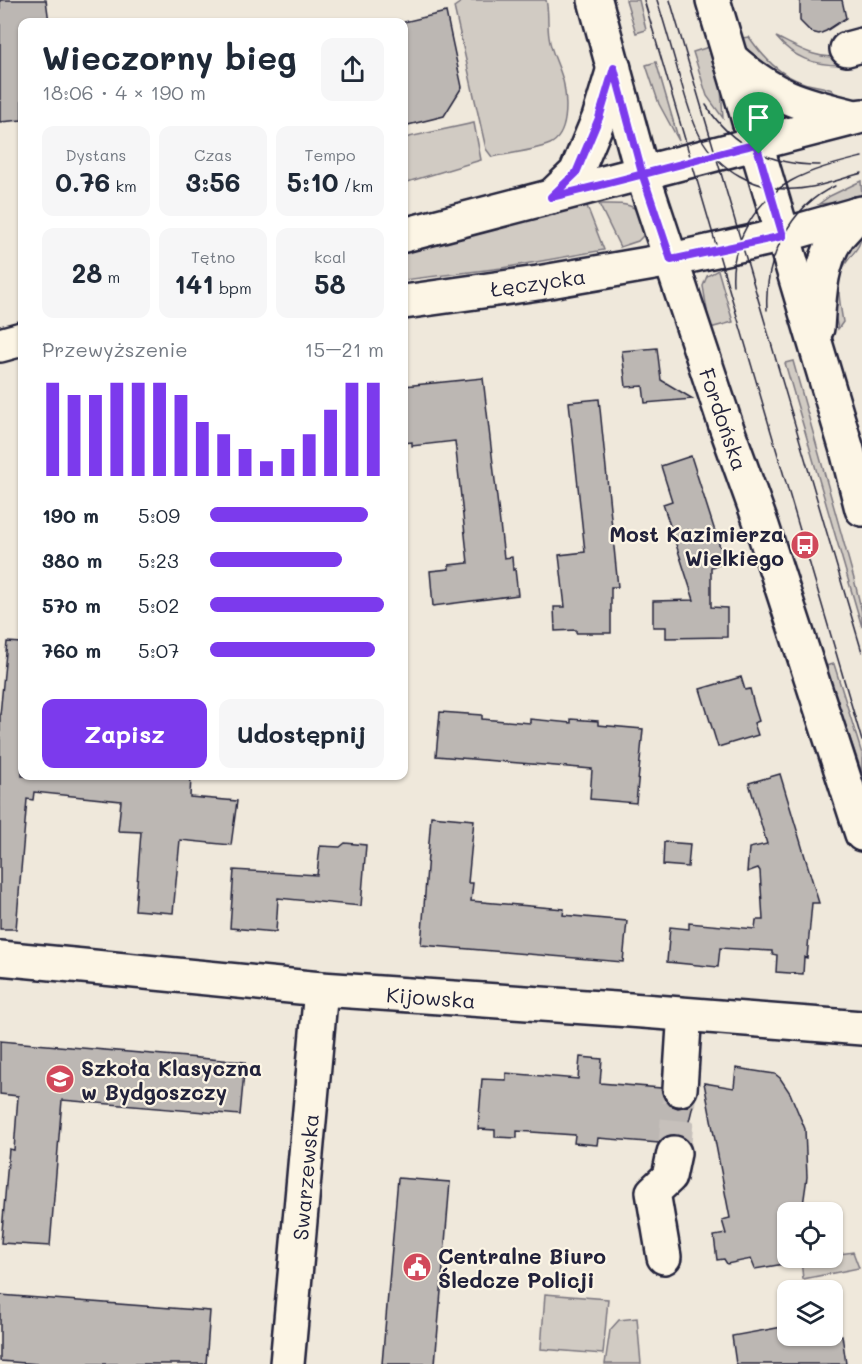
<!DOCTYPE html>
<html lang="pl">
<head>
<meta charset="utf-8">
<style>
	body { margin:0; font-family:Mali,sans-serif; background:#f6f6f7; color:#1f2937; height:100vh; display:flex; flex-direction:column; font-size:22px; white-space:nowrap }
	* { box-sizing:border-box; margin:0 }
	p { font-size:20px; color:#747a83 }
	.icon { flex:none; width:33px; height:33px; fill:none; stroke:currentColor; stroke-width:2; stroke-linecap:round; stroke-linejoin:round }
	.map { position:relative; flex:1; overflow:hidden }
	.side { position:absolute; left:18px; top:18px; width:390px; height:762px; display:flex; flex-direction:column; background:#fff; border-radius:12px; box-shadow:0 2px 4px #0004 }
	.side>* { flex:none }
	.controls { position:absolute; left:777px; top:1202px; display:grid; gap:12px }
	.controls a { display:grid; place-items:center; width:66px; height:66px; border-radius:12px; background:#fff; box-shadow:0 2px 4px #0004; font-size:30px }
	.pin { position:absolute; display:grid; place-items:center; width:51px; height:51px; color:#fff; margin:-62px -26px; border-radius:50% 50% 50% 0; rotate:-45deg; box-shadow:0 0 6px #0007 }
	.pin .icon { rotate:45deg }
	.round { display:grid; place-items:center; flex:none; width:63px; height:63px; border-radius:12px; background:#f6f6f7 }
	.headline { display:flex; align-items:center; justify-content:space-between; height:102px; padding:0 24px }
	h1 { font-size:33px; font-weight:800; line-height:45px }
	.stats { display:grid; grid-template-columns:repeat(3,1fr); gap:9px; height:102px; padding:6px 24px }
	.stats div { display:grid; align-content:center; border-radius:12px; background:#f6f6f7; text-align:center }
	.stats b { font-size:26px; font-weight:800 }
	.stats small { font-size:16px; font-weight:400 }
	.stats p { font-size:16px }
	.chart { height:168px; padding:12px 24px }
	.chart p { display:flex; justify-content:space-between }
	.chart svg { width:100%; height:108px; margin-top:6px; stroke:#7c3aed; stroke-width:6 }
	.primary-button { display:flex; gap:12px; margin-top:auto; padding:12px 24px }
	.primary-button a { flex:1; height:69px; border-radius:12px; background:#7c3aed; color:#fff; font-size:24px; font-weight:800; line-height:69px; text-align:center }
	.primary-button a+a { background:#f6f6f7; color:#1f2937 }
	ul { padding:0 24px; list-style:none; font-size:20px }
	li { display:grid; grid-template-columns:96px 72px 1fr; align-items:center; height:45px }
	li i { height:15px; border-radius:8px; background:#7c3aed }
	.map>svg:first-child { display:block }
	.green { fill:#d1cbc3; stroke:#7a767f; stroke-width:1.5 }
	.building { fill:#bcb7b3; stroke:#22223b; stroke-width:1.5 }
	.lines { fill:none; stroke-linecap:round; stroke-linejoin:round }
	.minor-tunnel { stroke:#c6c0bb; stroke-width:33; stroke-dasharray:33 16; stroke-linecap:butt }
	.minor-casing { stroke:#22223b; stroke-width:38 }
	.major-casing { stroke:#22223b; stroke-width:38 }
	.minor { stroke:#fcf5e5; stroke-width:33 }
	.major { stroke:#fcf5e5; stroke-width:33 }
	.tram { stroke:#22223b; stroke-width:1.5 }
	.route-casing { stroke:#fff; stroke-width:12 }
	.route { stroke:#7c3aed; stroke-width:8 }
	.labels { text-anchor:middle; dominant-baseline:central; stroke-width:4.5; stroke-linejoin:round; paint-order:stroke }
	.street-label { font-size:21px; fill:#22223b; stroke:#fcf5e5 }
	.poi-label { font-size:21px; font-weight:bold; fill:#22223b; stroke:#fcf5e5; text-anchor:start }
</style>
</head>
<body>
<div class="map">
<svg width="862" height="1364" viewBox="0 0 862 1364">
	<rect width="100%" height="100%" fill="#efe8db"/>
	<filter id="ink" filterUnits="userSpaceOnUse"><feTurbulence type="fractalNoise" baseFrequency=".0167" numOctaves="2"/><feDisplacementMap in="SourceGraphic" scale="12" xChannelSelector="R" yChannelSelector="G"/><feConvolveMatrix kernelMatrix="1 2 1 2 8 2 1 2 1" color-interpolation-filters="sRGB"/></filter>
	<g filter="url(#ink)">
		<g class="green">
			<path d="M464 0H546C549 12 547 24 549 37 551 54 561 68 564 85 567 102 569 135 550 144 536 150 508 154 492 157L486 149 454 7Z"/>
			<polygon points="626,0 639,0 646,30 636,33"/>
			<path d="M749 37C764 58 779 75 804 83 813 86 823 86 832 90L837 96 801 91 750 55 741 38Z"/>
			<path d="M776 37C796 46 816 60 838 56L841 65C813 65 794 58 776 37Z"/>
			<polygon points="712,46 720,73 723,118 707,96 693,52"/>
			<polygon points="656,62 679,141 659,104 646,65"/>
			<polygon points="474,123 481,160 404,183 404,138"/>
			<polygon points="861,181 862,196 832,203 819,204 830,196"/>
			<polygon points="585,201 604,250 502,268 404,280 404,249"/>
			<path d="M599 204C625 204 646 201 643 236L638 241 620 247Z"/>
			<path d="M862 233C862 247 851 254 844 266 835 283 840 303 843 322L838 329 831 298 844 250Z"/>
			<polygon points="718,270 733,322 710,328 703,286 707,276"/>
			<polygon points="793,361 854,579 862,612 862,627 785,363"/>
			<polygon points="834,664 862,754 862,773 825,666"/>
			<polygon points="853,1252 859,1268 803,1279 801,1260 832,1257 833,1255"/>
			<polygon points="545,1294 608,1299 603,1354 541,1349"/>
			<polygon points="637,1318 641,1364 605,1364 610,1330 619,1320"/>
		</g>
		<g class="building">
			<polygon points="0,0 46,0 49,22 22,22 22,120 0,122"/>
			<polygon points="800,0 842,0 846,18 826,31 819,34 811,32 800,21"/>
			<polygon points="446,12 462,87 444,116 404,126 404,22"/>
			<polygon points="657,348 661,380 693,399 645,403 643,386 626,387 622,351"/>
			<polygon points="483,378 504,558 512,557 513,570 515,569 518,595 433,606 430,571 449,569 449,565 468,563 455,441 412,446 412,442 404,443 404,386"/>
			<polygon points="599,399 618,587 611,587 611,633 576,633 576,630 555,631 554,607 565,607 559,555 585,552 569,402"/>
			<polygon points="691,456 725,563 711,567 711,607 727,608 727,637 666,638 666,627 653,627 653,601 694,600 663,504 672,501 661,466"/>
			<polygon points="7,642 22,643 22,776 191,776 190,797 237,801 231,845 180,840 173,913 135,910 141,832 118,831 121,801 34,792 33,800 27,799 16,929 0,929 0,715"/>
			<polygon points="741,677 745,690 750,689 754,705 759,721 754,723 758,735 718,747 700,689"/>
			<polygon points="440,712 482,715 482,719 530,723 530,719 571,723 571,719 598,721 598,725 643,729 636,803 590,799 592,769 436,756"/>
			<polygon points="780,774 819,903 812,903 807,958 804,957 803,974 776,972 777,955 772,954 772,951 720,948 718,967 667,962 670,927 689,929 689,923 755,929 756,920 763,920 760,871 758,868 747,872 749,848 767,844 749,783"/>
			<polygon points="431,816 474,820 468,883 473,883 471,901 564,909 563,915 627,921 623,962 421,945"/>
			<polygon points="664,842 690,844 688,867 663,865"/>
			<polygon points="345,843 366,845 361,906 278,898 276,932 230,928 234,870 317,875 320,846 340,847"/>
			<polygon points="0,1041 245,1062 240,1115 62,1100 50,1246 1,1243 9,1149 14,1150 18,1096 0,1094"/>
			<polygon points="580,1057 602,1059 600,1083 661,1088 664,1098 670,1105 678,1108 688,1106 694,1101 685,1138 677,1135 669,1135 659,1143 598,1138 597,1145 574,1143 575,1135 517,1131 517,1138 495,1137 495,1130 478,1129 482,1079 506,1080 506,1073 578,1079"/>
			<polygon points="736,1068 775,1074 780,1078 790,1093 805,1129 807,1177 802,1212 788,1212 788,1258 780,1259 784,1264 755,1269 751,1259 727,1264 724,1259 717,1260 714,1236 726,1234 722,1220 730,1218 704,1083 734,1088"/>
			<polygon points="398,1178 450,1182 435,1364 382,1364"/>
			<polygon points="0,1295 210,1311 206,1364 38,1364 0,1361"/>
			<polygon points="788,1326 788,1335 842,1335 846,1364 736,1364 732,1336"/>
		</g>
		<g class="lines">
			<polyline class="minor-tunnel" points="674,1153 680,1089"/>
			<g class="minor-casing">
				<g id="minor">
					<polyline points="847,49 862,45"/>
					<polyline points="551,197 576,173 599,118 614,68"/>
					<polyline points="404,235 642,173"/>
					<polyline points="404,302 538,283 671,260"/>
					<polyline points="0,345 22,339"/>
					<polyline points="0,958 321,989 630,1010 862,1028"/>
					<polyline points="680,1089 684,1026 682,1015"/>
					<polyline points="664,1257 653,1192 669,1177 674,1153"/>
					<polyline points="287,1364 321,989"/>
				</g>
			</g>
			<g class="major-casing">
				<g id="major">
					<polyline points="595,0 642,173 727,429 762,526 862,834"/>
					<polyline points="713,0 847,450 862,509"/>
					<path d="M730 58C773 97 800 104 855 117"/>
					<polyline points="642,173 862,116"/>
					<polyline points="671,260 784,235 862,213"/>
					<path d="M817 328C819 298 820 262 838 236 844 229 851 222 857 214"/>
				</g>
			</g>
			<use href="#minor" class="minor"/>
			<use href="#major" class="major"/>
			<g class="tram">
				<polyline points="644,0 862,741"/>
				<path d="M657 0C665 25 672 50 679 75 685 95 690 117 700 136 718 170 757 191 795 189 818 188 840 179 862 173"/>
				<polyline points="670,0 862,652"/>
				<path d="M706 105C731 146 773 166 820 165"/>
				<path d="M733 285C730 244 755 201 791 181 813 169 838 163 862 157"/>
				<path d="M767 310C764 262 788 207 835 186"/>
			</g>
		</g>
	</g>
	<g class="lines" filter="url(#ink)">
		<g class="route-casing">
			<path id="route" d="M759 154 756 144C688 162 620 181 551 197L576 173 599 118 614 68 642 173 671 260 783 236 759 154"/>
		</g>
		<use href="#route" class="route"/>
	</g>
	<defs>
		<g id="bus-disc" transform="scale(1.5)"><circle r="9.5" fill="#d1495b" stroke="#fcf5e5"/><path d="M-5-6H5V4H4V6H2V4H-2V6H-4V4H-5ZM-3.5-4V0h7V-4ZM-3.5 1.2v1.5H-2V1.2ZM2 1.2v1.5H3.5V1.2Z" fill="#fff"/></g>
		<g id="school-disc" transform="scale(1.5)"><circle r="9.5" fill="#d1495b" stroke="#fcf5e5"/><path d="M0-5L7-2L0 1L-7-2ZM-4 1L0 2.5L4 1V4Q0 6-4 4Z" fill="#fff"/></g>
		<g id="civic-disc" transform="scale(1.5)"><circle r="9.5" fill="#d1495b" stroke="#fcf5e5"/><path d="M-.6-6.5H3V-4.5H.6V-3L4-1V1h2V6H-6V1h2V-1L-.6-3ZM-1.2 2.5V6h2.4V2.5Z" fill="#fff"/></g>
	</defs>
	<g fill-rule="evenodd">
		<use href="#bus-disc" x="805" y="545"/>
		<use href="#school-disc" x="60" y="1079"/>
		<use href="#civic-disc" x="417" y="1267"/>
	</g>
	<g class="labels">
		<g class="street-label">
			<text transform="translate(538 282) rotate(-8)">Łęczycka</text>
			<text transform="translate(724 419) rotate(71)">Fordońska</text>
			<text transform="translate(431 997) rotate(4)">Kijowska</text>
			<text transform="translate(305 1177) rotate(-85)">Swarzewska</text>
		</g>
		<g class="poi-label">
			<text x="784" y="533" text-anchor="end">Most Kazimierza<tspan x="784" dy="24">Wielkiego</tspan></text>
			<text x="81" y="1067">Szkoła Klasyczna<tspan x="81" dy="24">w Bydgoszczy</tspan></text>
			<text x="438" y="1255">Centralne Biuro<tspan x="438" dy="24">Śledcze Policji</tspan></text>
		</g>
	</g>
</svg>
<div class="controls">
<a><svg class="icon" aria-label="locate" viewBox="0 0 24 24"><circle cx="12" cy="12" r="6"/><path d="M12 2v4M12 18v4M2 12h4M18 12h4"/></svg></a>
<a><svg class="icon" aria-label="layers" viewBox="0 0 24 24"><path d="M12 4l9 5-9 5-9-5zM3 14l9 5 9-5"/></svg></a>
</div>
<div class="pin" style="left:759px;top:154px;background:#1e9e55"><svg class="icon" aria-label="arrive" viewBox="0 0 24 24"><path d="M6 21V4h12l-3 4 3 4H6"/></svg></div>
<section class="side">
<div class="headline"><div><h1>Wieczorny bieg</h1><p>18:06 · 4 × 190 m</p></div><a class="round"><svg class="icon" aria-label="share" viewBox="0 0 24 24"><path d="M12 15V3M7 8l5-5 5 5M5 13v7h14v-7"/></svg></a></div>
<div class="stats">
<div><p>Dystans</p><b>0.76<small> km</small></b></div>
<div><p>Czas</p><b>3:56</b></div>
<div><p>Tempo</p><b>5:10<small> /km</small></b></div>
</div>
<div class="stats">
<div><b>28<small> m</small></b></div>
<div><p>Tętno</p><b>141<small> bpm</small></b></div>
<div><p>kcal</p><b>58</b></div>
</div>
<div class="chart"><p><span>Przewyższenie</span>15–21 m</p>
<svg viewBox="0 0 160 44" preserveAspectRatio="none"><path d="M5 44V6M15 44V11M25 44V11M35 44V6M45 44V6M55 44V6M65 44V11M75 44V22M85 44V27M95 44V33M105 44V38M115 44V33M125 44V27M135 44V17M145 44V6M155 44V6"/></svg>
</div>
<ul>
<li><b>190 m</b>5:09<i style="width:91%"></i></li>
<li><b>380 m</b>5:23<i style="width:76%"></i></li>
<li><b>570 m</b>5:02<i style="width:100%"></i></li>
<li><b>760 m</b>5:07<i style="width:95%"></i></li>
</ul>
<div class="primary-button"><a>Zapisz</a><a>Udostępnij</a></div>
</section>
</div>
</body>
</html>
